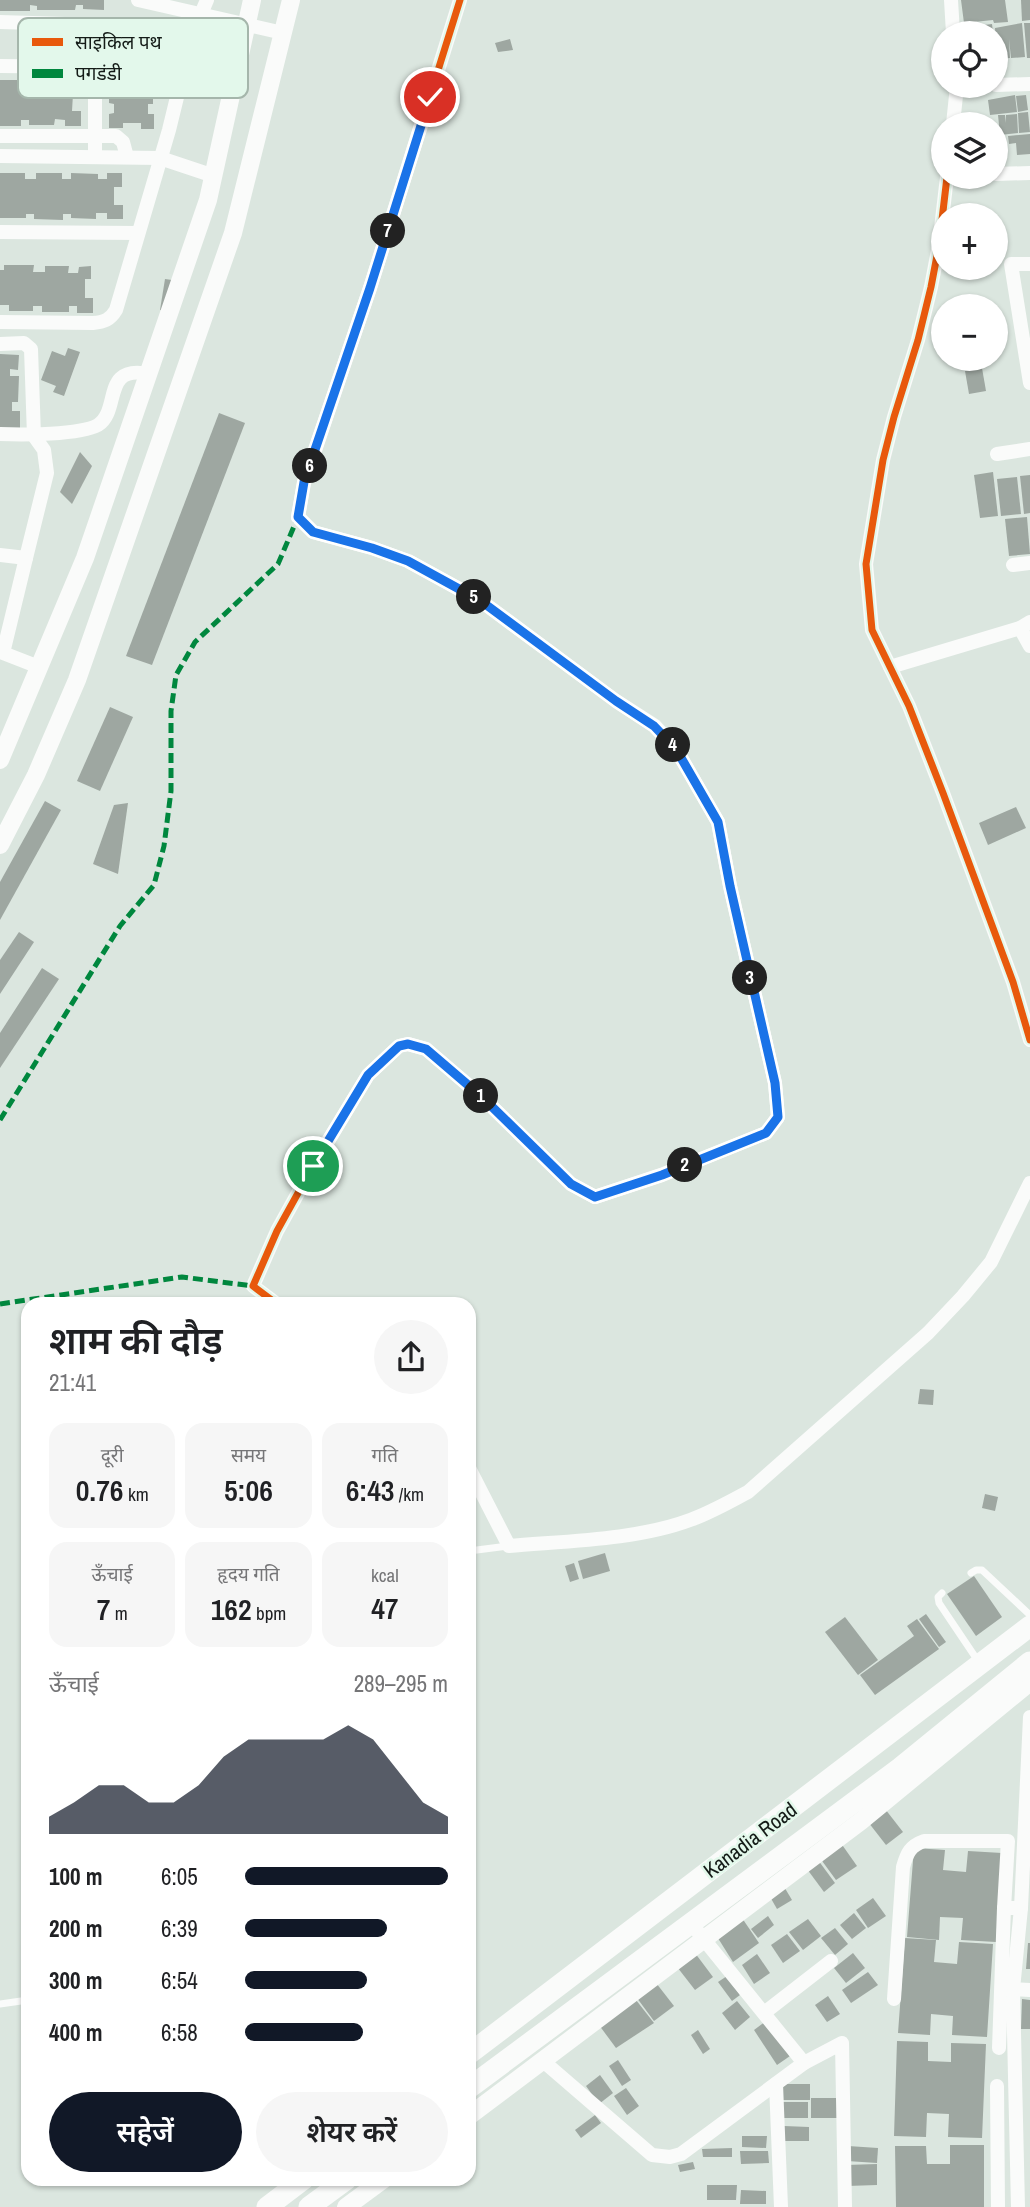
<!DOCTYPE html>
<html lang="hi">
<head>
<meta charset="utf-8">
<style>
	body { margin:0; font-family:"Archivo Narrow","Noto Sans Devanagari",sans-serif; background:#f6f6f6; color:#202124; height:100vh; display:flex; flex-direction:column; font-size:26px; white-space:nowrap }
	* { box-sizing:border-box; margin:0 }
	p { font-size:23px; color:#757577 }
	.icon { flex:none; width:38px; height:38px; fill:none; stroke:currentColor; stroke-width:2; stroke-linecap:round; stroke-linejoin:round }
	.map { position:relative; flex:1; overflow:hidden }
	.side { position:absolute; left:21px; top:1297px; width:455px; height:889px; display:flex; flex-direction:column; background:#fff; border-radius:21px; box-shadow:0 2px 5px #0004 }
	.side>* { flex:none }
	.buttons { position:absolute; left:931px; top:21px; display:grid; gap:14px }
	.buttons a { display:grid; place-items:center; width:77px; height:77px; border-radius:50%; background:#fff; box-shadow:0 2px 5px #0004; font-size:35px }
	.pin { position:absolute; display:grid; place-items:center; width:60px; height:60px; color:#fff; margin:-30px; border:4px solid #fff; border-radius:50%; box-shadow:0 2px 7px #0007 }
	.km { position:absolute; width:35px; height:35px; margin:-18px; border-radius:50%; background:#222; color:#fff; font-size:19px; line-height:35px; text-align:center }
	.round { display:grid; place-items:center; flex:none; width:74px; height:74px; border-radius:37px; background:#f6f6f6 }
	.overview { display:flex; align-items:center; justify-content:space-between; height:119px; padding:0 28px }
	h1 { font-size:38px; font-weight:600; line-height:52px }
	.stats { display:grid; grid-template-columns:repeat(3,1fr); gap:10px; height:119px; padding:7px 28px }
	.stats div { display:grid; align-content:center; border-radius:18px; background:#f6f6f6; text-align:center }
	.stats b { font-size:30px; font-weight:600 }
	.stats small { font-size:19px; font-weight:400 }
	.stats p { font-size:19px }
	.chart { height:196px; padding:14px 28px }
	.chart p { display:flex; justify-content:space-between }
	.chart svg { width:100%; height:126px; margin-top:7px; fill:#111827; opacity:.7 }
	.primary-button { display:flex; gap:14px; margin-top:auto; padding:14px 28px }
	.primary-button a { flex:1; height:80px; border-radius:42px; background:#111827; color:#fff; font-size:28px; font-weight:600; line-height:80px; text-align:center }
	.primary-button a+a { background:#f6f6f6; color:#202124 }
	ul { padding:0 28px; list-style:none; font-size:23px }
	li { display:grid; grid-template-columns:112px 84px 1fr; align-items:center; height:52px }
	li i { height:18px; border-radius:9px; background:#111827 }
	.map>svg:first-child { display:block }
	.building { fill:#9ea7a1 }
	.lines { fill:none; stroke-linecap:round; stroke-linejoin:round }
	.service { stroke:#fafbfa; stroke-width:7 }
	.minor { stroke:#fafbfa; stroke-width:14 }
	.tertiary { stroke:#fafbfa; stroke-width:18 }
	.secondary { stroke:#fafbfa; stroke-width:21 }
	.quiet { stroke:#00873e; stroke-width:5; stroke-dasharray:10 5; stroke-linecap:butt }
	.cycleway-casing { stroke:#e3f8eb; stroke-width:11 }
	.cycleway { stroke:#e8590c; stroke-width:7 }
	.route-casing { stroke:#fff; stroke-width:14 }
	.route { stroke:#1a73e8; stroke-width:9 }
	.labels { text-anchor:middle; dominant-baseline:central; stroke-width:5; stroke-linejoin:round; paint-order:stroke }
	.street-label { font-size:21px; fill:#141b17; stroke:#e3f8eb }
	.key { fill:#e3f8eb; stroke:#a5b6ab; stroke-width:2 }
	.key-label { font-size:19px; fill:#141b17 }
</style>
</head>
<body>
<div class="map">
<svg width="1030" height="2207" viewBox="0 0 1030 2207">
	<rect width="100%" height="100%" fill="#dbe6df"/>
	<g class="building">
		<polygon points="0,0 104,0 104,10 83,9 83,5 76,5 75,10 37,10 37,6 30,5 30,11 0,11"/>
		<polygon points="961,0 1005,0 1008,22 994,23 993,20 964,23"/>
		<polygon points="1021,0 1030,0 1030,20 1022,21"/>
		<polygon points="1022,23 1025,57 1011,58 1009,39 1010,58 997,59 995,28"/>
		<polygon points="1024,23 1030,23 1030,58 1027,58"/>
		<polygon points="992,24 993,33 978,33 977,26"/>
		<polygon points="975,26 976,33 964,33 964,27"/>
		<polygon points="510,39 513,50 498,52 495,43"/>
		<polygon points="109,56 121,56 121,60 141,60 141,56 153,56 153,68 148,68 148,78 153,78 153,104 148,104 148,114 154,114 154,129 141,129 141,123 123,123 123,128 109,128 109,114 114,113 114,104 109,103 109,79 114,79 114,68 109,68"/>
		<polygon points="65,79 80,79 80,94 73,94 72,111 81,111 81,126 65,126 65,120 55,119 54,125 29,125 29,120 21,120 21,126 0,126 0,80 20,80 20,85 29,85 29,80 56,80 56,85 65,85"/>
		<polygon points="1015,95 1017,112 990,115 988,100"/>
		<polygon points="1026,95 1028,110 1018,112 1016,96"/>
		<polygon points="1028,112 1030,132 1019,133 1018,113"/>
		<polygon points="1017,114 1018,133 1000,135 998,115 1005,115 1006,123 1006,115"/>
		<polygon points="1030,134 1030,154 1017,155 1016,143 1009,144 1008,136"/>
		<polygon points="0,173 25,173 25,179 36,179 36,173 62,173 62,179 71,179 71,173 98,174 98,179 107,179 107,173 122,173 122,187 114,187 114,205 123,205 123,219 107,219 107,213 96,213 96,219 71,218 71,214 63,214 63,220 34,219 34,214 26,214 26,218 0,218"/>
		<polygon points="4,265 34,265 33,272 45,272 45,266 69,266 68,273 78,273 79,267 91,266 91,279 85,279 85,298 93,298 93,313 77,313 77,306 69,306 69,312 42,312 42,306 33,306 33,311 9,311 9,305 0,305 0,270 4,270"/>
		<polygon points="165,279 172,280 167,311 160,310"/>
		<polygon points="68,348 80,352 64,396 53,392 56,386 41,380 52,351 65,356"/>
		<polygon points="0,354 19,355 18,370 10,369 10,376 19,376 18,402 12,402 12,411 20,411 20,428 0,428"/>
		<polygon points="982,368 986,391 969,394 965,371"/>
		<polygon points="219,413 245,423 152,665 126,656"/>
		<polygon points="80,452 92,466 72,504 60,492"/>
		<polygon points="993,472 998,516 980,518 974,475"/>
		<polygon points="1030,475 1030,513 1024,514 1020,476"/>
		<polygon points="1017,477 1021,514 1001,516 997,479"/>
		<polygon points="1027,517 1030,554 1009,556 1005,519"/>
		<polygon points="110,707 133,717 100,791 77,781"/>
		<polygon points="45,801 61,810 0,920 0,882"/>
		<polygon points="128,803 118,874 93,864 114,805"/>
		<polygon points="1016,807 1026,828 988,845 979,823"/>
		<polygon points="19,932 34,942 0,994 0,960"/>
		<polygon points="42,968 59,979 0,1068 0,1033"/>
		<polygon points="920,1389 934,1390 933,1405 918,1404"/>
		<polygon points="985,1494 998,1497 995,1511 982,1508"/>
		<polygon points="605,1553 610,1571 583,1579 578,1561"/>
		<polygon points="574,1563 579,1579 570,1582 565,1566"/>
		<polygon points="974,1576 1002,1617 976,1636 947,1594"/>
		<polygon points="926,1614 946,1642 939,1647 919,1619"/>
		<polygon points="845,1617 878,1660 858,1675 825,1632"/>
		<polygon points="917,1619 939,1649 875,1695 860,1675 914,1636 907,1626"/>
		<polygon points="882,1805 903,1832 886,1845 865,1818"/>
		<polygon points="838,1839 857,1866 836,1880 817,1854"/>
		<polygon points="914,1848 945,1850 943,1870 966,1872 968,1851 1002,1853 996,1942 961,1940 963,1918 940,1917 939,1940 907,1937"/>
		<polygon points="818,1860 835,1883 824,1892 807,1869"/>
		<polygon points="783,1885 792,1900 777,1909 769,1895"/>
		<polygon points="873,1898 886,1916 868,1928 856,1910"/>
		<polygon points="854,1913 866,1928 852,1939 840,1925"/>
		<polygon points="768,1916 774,1925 758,1938 751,1929"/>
		<polygon points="742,1918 759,1943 733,1962 716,1935"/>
		<polygon points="808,1919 821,1936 803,1950 789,1932"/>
		<polygon points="835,1928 848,1944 835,1955 821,1938"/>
		<polygon points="787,1934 800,1951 783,1963 771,1945"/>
		<polygon points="905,1938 936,1940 934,1962 957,1964 959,1942 993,1944 987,2037 952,2035 953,2016 931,2014 930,2035 898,2033"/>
		<polygon points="1028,1943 1030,1943 1030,1969 1026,1969"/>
		<polygon points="692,1949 713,1977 695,1990 674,1963"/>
		<polygon points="853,1953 865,1968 846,1983 834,1968"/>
		<polygon points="757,1954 770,1973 754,1984 742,1965"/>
		<polygon points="868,1972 878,1985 851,2003 842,1990"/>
		<polygon points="727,1976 740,1995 732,2001 718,1982"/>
		<polygon points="653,1979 674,2006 654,2021 634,1994"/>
		<polygon points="828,1996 840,2014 827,2022 815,2005"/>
		<polygon points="1022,1999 1030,2000 1030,2029 1021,2029"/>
		<polygon points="636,2000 654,2023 616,2048 599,2025"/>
		<polygon points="737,2001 750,2017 735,2030 722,2013"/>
		<polygon points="766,2021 790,2056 777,2065 754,2030"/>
		<polygon points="698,2030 710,2049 703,2054 691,2035"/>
		<polygon points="897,2041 928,2042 928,2061 951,2062 951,2043 986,2044 982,2138 948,2137 949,2114 927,2113 926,2137 894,2136"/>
		<polygon points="618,2060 631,2080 622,2086 609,2066"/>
		<polygon points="600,2075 613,2093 599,2104 586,2086"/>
		<rect x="782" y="2084" width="28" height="16"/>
		<polygon points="626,2088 639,2106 627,2115 614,2096"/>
		<rect x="811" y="2098" width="29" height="20"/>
		<rect x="783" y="2102" width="25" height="16"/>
		<polygon points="595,2115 601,2123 581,2138 575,2130"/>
		<polygon points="784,2126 809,2127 809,2141 784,2141"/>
		<polygon points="742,2136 767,2136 766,2148 742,2147"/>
		<polygon points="950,2145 984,2145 984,2207 896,2207 895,2146 926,2146 927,2164 950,2164"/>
		<polygon points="848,2146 878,2148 877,2163 847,2161"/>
		<polygon points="732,2148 732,2157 703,2157 702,2149"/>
		<polygon points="740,2151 768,2151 769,2163 741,2164"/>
		<polygon points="693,2162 695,2169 680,2172 678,2165"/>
		<polygon points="877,2164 877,2185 847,2186 846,2165"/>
		<polygon points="707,2185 737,2185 736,2200 707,2200"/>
		<polygon points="741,2190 766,2191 766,2204 740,2204"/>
	</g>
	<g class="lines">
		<g class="service">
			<polyline points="469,1551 508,1546"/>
			<polyline points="971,1573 976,1570 982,1570 1030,1615"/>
			<polyline points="942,1593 938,1597 939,1603 978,1661"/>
			<polyline points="0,2004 28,2000"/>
		</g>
		<g class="minor">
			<polyline points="138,0 283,33"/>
			<polyline points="951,0 953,33"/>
			<polyline points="0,22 195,28 207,0"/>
			<polyline points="0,66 95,67"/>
			<polyline points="996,85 1030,84"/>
			<polyline points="957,87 985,86"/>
			<polyline points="953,124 957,86"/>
			<polyline points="0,136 116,136 123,142 127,157"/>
			<polyline points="0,156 160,158 214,176"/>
			<polyline points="996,174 1030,173"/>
			<polyline points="947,177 939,245 931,287 918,340 894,417 883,460 866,564 872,630 909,706 943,793 1013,982 1030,1040"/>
			<polyline points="0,232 138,233"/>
			<polyline points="1030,264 1011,264 1030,383"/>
			<path d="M0 322 93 323C104 322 110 320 116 310L169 130 189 48 108 46C98 51 97 56 95 67V157"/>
			<polyline points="0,344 24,343 31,349 34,436 44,450 47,473 26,558 0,555"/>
			<path d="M0 434C22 435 80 435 98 425 121 410 101 364 149 374"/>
			<polyline points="997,454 1030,449"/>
			<polyline points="26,558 3,653 39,667"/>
			<polyline points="1013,565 1030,563"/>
			<polyline points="1020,628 1030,646"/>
			<polyline points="890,667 1020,628 1030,622"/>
			<polyline points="277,1304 253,1286 277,1231 313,1166 368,1075 399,1046 408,1044 426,1049 482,1097 571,1184 595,1197 661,1175 766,1133 778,1117 775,1083 730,886 718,822 676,749 655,726 616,701 481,601 408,561 372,548 313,532 298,517 304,483 370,288 460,0"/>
			<path d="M469 1468 509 1546C565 1541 637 1540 690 1520 710 1513 729 1502 748 1492L928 1333 963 1296 991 1262 1030 1183"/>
			<polyline points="698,1932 804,2063"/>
			<polyline points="1013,1989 1030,1990"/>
			<path d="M894 1999 903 1867C907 1853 910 1846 924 1841H1008L1004 1908H1021"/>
			<polyline points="764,2013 831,1961"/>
			<polyline points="999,2048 1004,1908"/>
			<polyline points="543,2061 652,2155 670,2157 681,2154 804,2063 842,2043 845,2207"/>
			<polyline points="776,2084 781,2207"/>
			<polyline points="997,2086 998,2207"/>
			<polyline points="1018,2207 1013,1989 1021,1908 1030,1717"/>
		</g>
		<g class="tertiary">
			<polyline points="0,760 85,558 208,200 252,0"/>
			<polyline points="0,845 36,775 77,680 233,233 291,0"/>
			<polyline points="469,2116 861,1821 1030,1682"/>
			<polyline points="346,2207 384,2179"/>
		</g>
		<g class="secondary">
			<polyline points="469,2054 1030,1626"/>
			<polyline points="469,2088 900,1768 1030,1662"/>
			<polyline points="267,2207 304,2179"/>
			<polyline points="309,2207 347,2179"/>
		</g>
		<g class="quiet">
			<polyline points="0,1120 120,926 154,885 164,846 171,791 171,711 176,675 195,642 278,564 298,517"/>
			<polyline points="0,1304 182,1277 253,1286"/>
		</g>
		<g class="cycleway-casing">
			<g id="cycleway">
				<polyline points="947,177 939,245 931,287 918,340 894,417 883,460 866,564 872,630 909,706 943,793 1013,982 1030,1040"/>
				<polyline points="277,1304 253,1286 277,1231 313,1166 368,1075 399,1046 408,1044 426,1049 482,1097 571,1184 595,1197 661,1175 766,1133 778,1117 775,1083 730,886 718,822 676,749 655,726 616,701 481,601 408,561 372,548 313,532 298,517 304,483 370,288 460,0"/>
			</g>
		</g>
		<use href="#cycleway" class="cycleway"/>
	</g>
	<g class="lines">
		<g class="route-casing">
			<polyline id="route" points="313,1166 368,1075 399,1046 408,1044 426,1049 482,1097 571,1184 595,1197 662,1175 766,1133 778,1117 775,1083 730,886 718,822 676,749 654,726 616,701 481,601 408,561 372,548 313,532 298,517 304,482 370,288 430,97"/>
		</g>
		<use href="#route" class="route"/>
	</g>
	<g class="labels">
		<g class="street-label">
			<text transform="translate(750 1840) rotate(-37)">Kanadia Road</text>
		</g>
	</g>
	<rect x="18" y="18" width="230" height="80" rx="10" class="key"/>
	<rect x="32" y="38" width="31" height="8" fill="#e8590c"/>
	<rect x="32" y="69" width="31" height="9" fill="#00873e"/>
	<g class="key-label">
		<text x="75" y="49">साइकिल पथ</text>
		<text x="75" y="80">पगडंडी</text>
	</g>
</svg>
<div class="buttons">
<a><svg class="icon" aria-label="locate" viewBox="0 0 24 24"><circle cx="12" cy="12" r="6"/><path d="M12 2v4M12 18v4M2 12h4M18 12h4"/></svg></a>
<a><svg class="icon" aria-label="layers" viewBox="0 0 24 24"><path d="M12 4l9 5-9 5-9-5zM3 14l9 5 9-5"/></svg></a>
<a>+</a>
<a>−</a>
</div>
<div class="pin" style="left:313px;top:1166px;background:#1e9e55"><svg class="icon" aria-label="arrive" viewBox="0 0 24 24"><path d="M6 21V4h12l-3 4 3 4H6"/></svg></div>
<div class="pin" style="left:430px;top:97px;background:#d93025"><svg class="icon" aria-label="check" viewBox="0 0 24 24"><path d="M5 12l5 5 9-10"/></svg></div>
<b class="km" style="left:481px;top:1096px">1</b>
<b class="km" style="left:685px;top:1165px">2</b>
<b class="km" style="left:750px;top:978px">3</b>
<b class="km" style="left:673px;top:745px">4</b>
<b class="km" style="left:474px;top:597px">5</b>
<b class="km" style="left:310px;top:466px">6</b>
<b class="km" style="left:388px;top:231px">7</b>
<section class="side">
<div class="overview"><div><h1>शाम की दौड़</h1><p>21:41</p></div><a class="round"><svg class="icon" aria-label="share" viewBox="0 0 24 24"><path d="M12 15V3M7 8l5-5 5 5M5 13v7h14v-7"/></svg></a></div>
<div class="stats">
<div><p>दूरी</p><b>0.76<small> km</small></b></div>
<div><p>समय</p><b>5:06</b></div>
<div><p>गति</p><b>6:43<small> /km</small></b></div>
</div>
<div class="stats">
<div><p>ऊँचाई</p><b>7<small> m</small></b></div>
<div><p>हृदय गति</p><b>162<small> bpm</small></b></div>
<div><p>kcal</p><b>47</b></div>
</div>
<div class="chart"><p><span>ऊँचाई</span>289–295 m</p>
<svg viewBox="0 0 160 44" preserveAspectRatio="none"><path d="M0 44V38L10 33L20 27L30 27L40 33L50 33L60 27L70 17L80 11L90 11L100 11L110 11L120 6L130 11L140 22L150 33L160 38V44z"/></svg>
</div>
<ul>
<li><b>100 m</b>6:05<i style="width:100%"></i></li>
<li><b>200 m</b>6:39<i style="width:70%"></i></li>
<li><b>300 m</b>6:54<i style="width:60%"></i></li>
<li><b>400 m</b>6:58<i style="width:58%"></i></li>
</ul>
<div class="primary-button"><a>सहेजें</a><a>शेयर करें</a></div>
</section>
</div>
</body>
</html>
